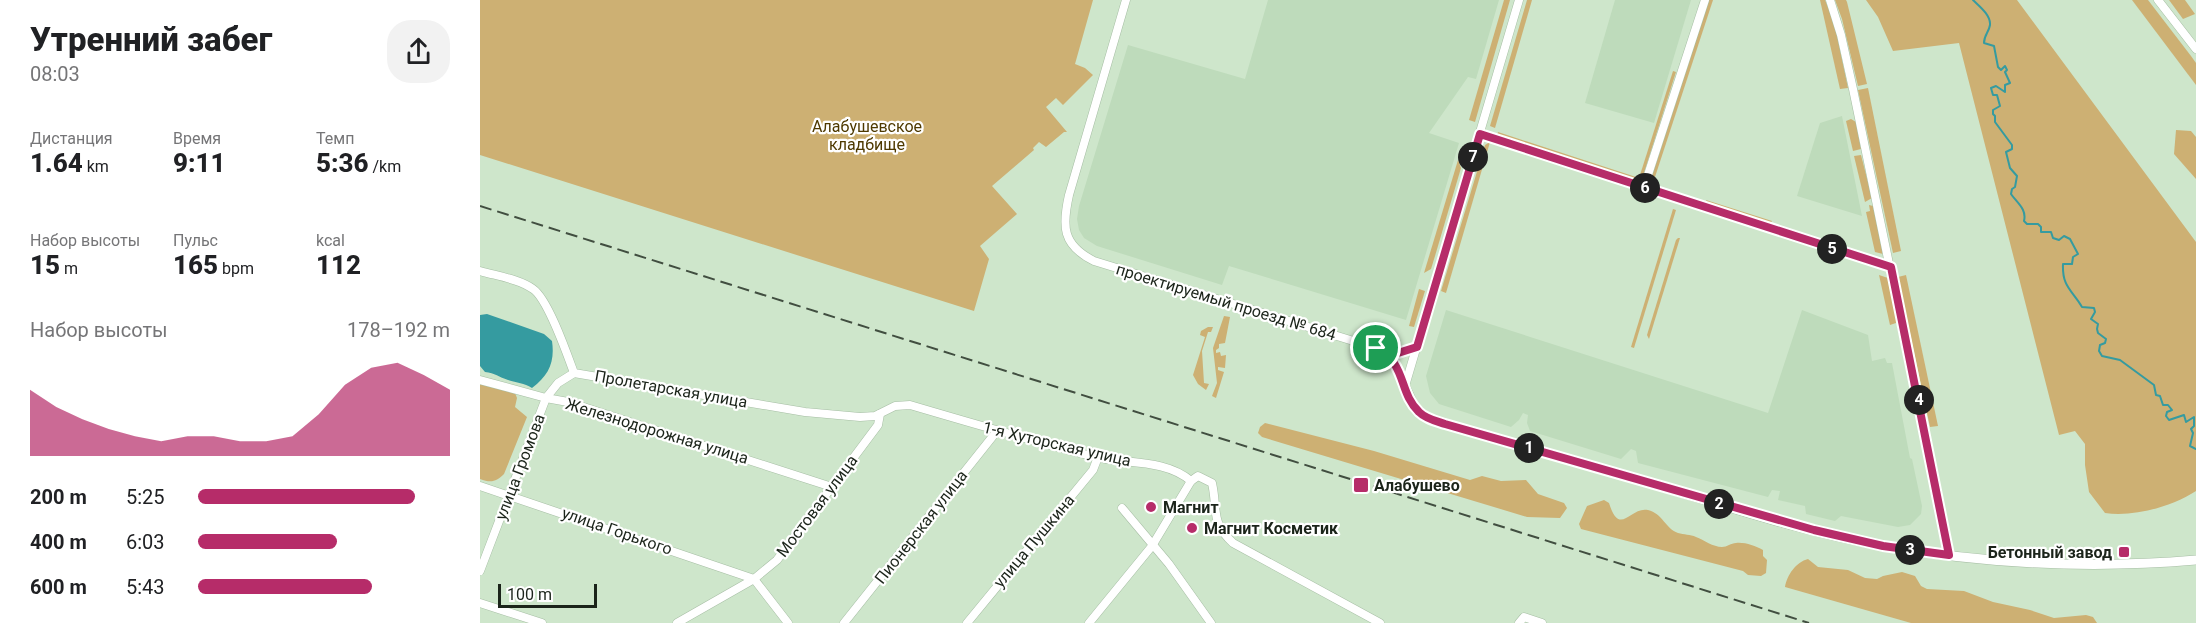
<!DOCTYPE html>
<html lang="ru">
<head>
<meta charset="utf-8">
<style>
	body { margin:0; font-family:Roboto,sans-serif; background:#f2f2f2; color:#202124; height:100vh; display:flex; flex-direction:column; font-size:22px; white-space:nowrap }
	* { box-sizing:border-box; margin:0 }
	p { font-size:20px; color:#757577 }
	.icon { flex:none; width:33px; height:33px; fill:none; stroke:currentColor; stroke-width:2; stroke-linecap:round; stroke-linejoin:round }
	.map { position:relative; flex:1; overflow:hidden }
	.details { display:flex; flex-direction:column; background:#fff; width:480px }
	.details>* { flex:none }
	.scale { position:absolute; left:18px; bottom:15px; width:99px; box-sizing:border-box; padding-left:6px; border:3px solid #1b241a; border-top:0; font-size:16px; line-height:21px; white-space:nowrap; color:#1b241a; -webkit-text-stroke:4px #fff; paint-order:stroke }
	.pin { position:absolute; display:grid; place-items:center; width:51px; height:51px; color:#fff; margin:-26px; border:3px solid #fff; border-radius:50%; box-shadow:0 2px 6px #0007 }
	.km { position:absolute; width:30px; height:30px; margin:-15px; border-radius:50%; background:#222; color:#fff; font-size:16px; line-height:30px; text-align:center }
	.round { display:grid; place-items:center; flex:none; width:63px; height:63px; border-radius:24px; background:#f2f2f2 }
	.head { display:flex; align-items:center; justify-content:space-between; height:102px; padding:0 30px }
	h1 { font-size:33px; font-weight:800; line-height:45px }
	.stats { display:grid; grid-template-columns:repeat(3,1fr); gap:9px; height:102px; padding:6px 30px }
	.stats div { display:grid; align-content:center }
	.stats b { font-size:26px; font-weight:800 }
	.stats small { font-size:16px; font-weight:400 }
	.stats p { font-size:16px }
	.chart { height:168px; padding:12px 30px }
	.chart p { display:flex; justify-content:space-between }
	.chart svg { width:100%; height:108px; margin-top:6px; fill:#b62c69; opacity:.7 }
	ul { padding:0 30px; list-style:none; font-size:20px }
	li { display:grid; grid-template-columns:96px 72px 1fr; align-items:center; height:45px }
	li i { height:15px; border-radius:8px; background:#b62c69 }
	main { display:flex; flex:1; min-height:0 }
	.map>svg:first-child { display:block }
	.built { fill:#bedbbb }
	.green { fill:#cdb073 }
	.water { fill:#359ba0 }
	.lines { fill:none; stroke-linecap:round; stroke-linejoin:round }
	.stream { stroke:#359ba0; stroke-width:2 }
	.minor-casing { stroke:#a6bea4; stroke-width:9 }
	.tertiary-casing { stroke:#a6bea4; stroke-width:10 }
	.minor { stroke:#fff; stroke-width:8 }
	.tertiary { stroke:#fff; stroke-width:9 }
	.rail { stroke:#414e40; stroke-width:2; stroke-dasharray:12 6; stroke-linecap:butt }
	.route-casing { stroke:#fff; stroke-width:12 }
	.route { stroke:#b62c69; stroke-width:8 }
	.poi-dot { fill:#b62c69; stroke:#fff; stroke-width:2 }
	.labels { text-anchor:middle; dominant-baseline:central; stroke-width:4.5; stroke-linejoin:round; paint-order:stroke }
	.park-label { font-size:16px; fill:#4e3900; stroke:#fff }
	.street-label { font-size:16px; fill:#1b241a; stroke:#fff }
	.poi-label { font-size:16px; font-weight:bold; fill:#1b241a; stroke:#fff; text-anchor:start }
</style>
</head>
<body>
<main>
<section class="details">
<div class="head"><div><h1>Утренний забег</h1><p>08:03</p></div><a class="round"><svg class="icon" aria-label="share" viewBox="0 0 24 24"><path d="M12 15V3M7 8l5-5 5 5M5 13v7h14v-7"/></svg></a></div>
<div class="stats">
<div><p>Дистанция</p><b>1.64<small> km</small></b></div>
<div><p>Время</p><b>9:11</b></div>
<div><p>Темп</p><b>5:36<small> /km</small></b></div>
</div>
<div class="stats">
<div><p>Набор высоты</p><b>15<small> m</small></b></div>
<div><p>Пульс</p><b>165<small> bpm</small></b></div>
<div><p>kcal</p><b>112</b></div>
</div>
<div class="chart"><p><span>Набор высоты</span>178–192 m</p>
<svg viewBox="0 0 160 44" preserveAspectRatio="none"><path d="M0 44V17L10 24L20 29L30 33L40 36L50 38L60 36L70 36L80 38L90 38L100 36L110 27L120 15L130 8L140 6L150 11L160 17V44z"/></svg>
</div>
<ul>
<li><b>200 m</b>5:25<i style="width:86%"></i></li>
<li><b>400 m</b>6:03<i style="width:55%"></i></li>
<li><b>600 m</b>5:43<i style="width:69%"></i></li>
</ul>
</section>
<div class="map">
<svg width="1716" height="623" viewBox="0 0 1716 623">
	<rect width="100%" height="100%" fill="#cee6cb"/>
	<g class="built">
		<polygon points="788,0 1019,0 996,79 988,77 949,133 979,143 926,320 749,266 742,285 617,246 604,238 599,230 597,219 599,206 648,45 765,79"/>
		<polygon points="1135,0 1211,0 1174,123 1105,103"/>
		<polygon points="1362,116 1382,216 1317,196 1340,123"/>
		<polygon points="966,310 1288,413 1322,310 1388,335 1392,361 1405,358 1407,363 1412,363 1430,458 1432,459 1442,506 1441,514 1430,525 1418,527 1361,516 1355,521 1326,514 1325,506 1298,500 1300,491 1292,490 1288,497 1158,463 1156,451 1151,449 1141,459 1050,431 1047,423 1048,415 1043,413 1039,420 1031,427 959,404 950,393 946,376"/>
	</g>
	<g class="green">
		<polygon points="0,0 613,0 595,64 605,68 613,75 583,105 576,98 566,107 587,132 584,132 566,147 559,142 553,148 554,150 512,186 537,214 500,246 509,259 494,311 0,155"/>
		<polygon points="1024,0 1030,0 995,122 989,120"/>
		<polygon points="1047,0 1052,0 1015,128 1010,126"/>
		<polygon points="1229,0 1233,0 1174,180 1171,179"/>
		<polygon points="1340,0 1345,0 1354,21 1368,88 1360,89"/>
		<polygon points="1355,0 1366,0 1367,2 1387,84 1378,86 1362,19"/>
		<path d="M1386 0H1537L1716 242V491C1691 507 1654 517 1625 513L1609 492 1605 465V444L1595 431 1579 435 1479 43 1413 51 1398 17Z"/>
		<polygon points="1652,0 1668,0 1711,56 1716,63 1716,85"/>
		<polygon points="1689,0 1705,0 1715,14 1703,19"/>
		<polygon points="1193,71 1196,72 1163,176 1160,175"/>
		<polygon points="1388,88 1421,251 1413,253 1378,90"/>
		<polygon points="1371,119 1376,122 1381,149 1373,151 1366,121"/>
		<polygon points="1696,130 1711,131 1716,137 1716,179 1694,154"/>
		<polygon points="1018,132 1156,177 1155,180 1017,135"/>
		<polygon points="1010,142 966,293 961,291 1005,145"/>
		<polygon points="1381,155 1392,198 1385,202 1374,156"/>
		<polygon points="978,160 981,168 955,256 951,269 944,273"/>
		<polygon points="1226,200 1292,221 1290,224 1228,204"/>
		<polygon points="1389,205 1393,206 1403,254 1395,252 1386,212 1390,211"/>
		<polygon points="1193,209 1196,210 1154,348 1151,347"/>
		<polygon points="1198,238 1200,238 1169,339 1167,335 1196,240"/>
		<polygon points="1399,275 1408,278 1417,321 1416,323 1410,325"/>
		<polygon points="1426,275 1458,426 1450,427 1418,277"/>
		<polygon points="939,289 945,291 934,327 929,326"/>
		<polygon points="744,316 750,317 745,343 739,344 739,348 736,350 736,353 740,352 741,356 746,355 745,368 738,367 738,370 744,372 736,398 732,396 737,383 733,348"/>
		<polygon points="728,327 733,327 731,332 728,332 722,351 724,383 729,384 726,390 718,384 713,375 725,337 720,335 721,331"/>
		<path d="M0 382 35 393 37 398 35 407 47 417 24 474C16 482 11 483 0 479Z"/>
		<polygon points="785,423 894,451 990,480 1002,476 1021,481 1046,480 1058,494 1084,503 1087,508 1080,518 1047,517 782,437 778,433 780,427"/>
		<path d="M1124 500 1129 503C1140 538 1150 506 1168 510 1182 513 1186 529 1198 533 1204 535 1210 534 1216 537 1224 540 1233 547 1242 547 1247 547 1251 543 1256 543 1265 542 1275 546 1283 550V556L1287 560 1286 573 1281 576 1268 575 1263 571 1101 529 1099 524 1107 506Z"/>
		<path d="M1328 559 1338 567 1368 570 1385 578 1397 579 1403 576 1422 572 1435 576 1441 586 1447 589 1484 591 1513 602 1550 610 1574 618 1606 615 1613 617 1617 623H1431L1305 587C1307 575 1316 562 1328 559Z"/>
	</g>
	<path class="water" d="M7 314 64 334 72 341C75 362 69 375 52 388 44 383 37 383 28 380 19 377 15 373 5 372L0 366V315Z"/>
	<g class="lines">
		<path class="stream" d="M1493 0C1499 6 1511 15 1510 25 1509 32 1504 35 1504 43L1514 46 1518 67 1521 70 1525 66 1527 70 1525 72 1530 83 1525 85V92L1516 86 1511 88 1513 95H1517L1520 106 1513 110V114L1515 116V122L1532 145V149L1526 152 1530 168 1537 176 1535 187 1532 189 1531 194C1537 203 1547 209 1544 221L1547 224H1558L1561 227V232H1571L1573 238 1579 240 1584 236 1590 239 1598 254 1593 257 1592 264H1583C1582 287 1592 290 1602 307L1614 308 1615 312 1611 319 1618 324 1617 329 1618 333 1626 339 1625 343 1620 345 1619 351 1622 356 1640 360 1674 385 1676 395 1680 396 1683 405H1688L1692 410 1687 412 1686 416 1689 420 1704 415 1706 422 1714 417V426L1711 429 1713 433 1710 446 1716 449"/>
		<g class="minor-casing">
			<g id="minor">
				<path d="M646 0 589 195C582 226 582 245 614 261L896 348C913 356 918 369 925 386"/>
				<polyline points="1350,0 1361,35 1373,89 1469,555"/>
				<polyline points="1678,0 1716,49"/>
				<polyline points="1000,134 1411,267"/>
				<polyline points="1164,187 1225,0"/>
				<path d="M0 271C17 276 39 279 53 289 68 299 87 354 94 373L325 412 380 417 395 416 415 406 430 405C491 423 553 441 615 457 646 464 686 459 711 481"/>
				<polyline points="906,351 924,352 937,347"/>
				<polyline points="0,380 66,398 88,402 352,487"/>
				<polyline points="925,386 1039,0"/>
				<polyline points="0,486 274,579 308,623"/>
				<polyline points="642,508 689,564 731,623"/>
				<polyline points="0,571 66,398 78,383 94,373"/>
				<polyline points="0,603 62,623"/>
				<polyline points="197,623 274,579 297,560 398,425 400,414"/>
				<polyline points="364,623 517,431"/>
				<polyline points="487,623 613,470 618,457"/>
				<path d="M609 623 672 546 711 481 718 476 732 483C738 510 730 522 753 543L900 623"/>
				<polyline points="1039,623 1044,617 1062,623"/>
			</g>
		</g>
		<g class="tertiary-casing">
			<path id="tertiary" d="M925 386 935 408 949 419C1016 440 1083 458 1150 477 1234 502 1318 531 1404 546 1507 564 1612 569 1716 560"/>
		</g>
		<use href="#minor" class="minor"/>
		<use href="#tertiary" class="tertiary"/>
		<polyline class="rail" points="0,206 1329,623"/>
	</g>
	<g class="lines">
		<g class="route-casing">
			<path id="route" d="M1000 134 1411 267 1469 555 1403 546 1334 530 965 424C956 421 946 419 939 412 918 392 927 363 896 348L918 353 937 347Z"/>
		</g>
		<use href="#route" class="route"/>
	</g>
	<g class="poi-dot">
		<rect x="873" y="477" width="16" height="16" rx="3"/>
		<circle cx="671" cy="507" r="6"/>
		<circle cx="712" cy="528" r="6"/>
		<rect x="1638" y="546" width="12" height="12" rx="3"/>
	</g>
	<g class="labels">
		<g class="park-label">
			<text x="387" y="126">Алабушевское<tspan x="387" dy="18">кладбище</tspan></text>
		</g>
		<g class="street-label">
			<text transform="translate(746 302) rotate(17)">проектируемый проезд № 684</text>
			<text transform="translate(191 389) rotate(10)">Пролетарская улица</text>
			<text transform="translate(177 431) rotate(17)">Железнодорожная улица</text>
			<text transform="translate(577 444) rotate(13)">1-я Хуторская улица</text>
			<text transform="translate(40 467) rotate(-69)">улица Громова</text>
			<text transform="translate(337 506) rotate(-53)">Мостовая улица</text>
			<text transform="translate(441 527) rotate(-52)">Пионерская улица</text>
			<text transform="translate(137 531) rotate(19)">улица Горького</text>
			<text transform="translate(554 541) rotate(-50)">улица Пушкина</text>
		</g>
		<g class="poi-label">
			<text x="894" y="485">Алабушево</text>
			<text x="683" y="507">Магнит</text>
			<text x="724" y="528">Магнит Косметик</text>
			<text x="1632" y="552" text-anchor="end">Бетонный завод</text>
		</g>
	</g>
</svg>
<div class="scale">100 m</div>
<div class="pin" style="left:896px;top:348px;background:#1e9e55"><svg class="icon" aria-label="arrive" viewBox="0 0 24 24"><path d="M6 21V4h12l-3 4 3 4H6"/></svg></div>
<b class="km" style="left:1049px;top:448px">1</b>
<b class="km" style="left:1239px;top:504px">2</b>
<b class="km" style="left:1430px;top:550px">3</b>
<b class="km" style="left:1439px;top:400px">4</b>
<b class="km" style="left:1352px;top:249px">5</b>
<b class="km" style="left:1165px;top:188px">6</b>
<b class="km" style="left:993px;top:157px">7</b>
</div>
</main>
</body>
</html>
